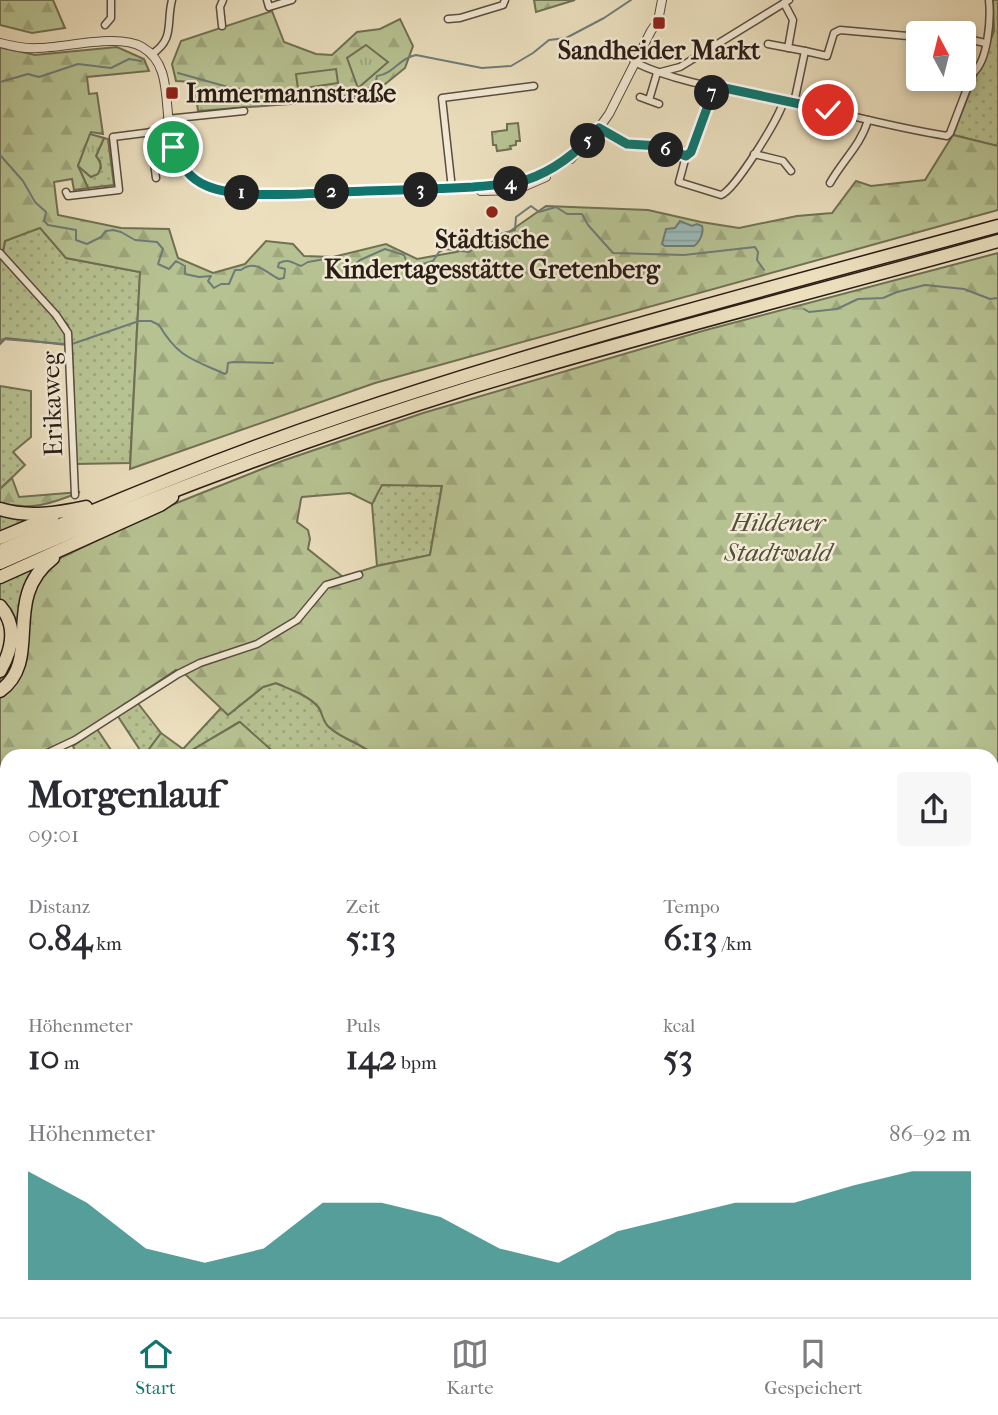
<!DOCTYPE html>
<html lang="de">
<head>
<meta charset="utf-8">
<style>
	body { margin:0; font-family:"IM FELL French Canon",serif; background:#f7f7f7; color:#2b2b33; height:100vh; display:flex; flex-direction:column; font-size:26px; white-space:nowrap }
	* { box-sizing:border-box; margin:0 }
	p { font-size:23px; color:#7c7c81 }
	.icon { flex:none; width:38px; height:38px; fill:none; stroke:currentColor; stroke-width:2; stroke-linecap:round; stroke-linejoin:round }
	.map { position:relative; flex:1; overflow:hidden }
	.panel { position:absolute; left:0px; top:749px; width:999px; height:569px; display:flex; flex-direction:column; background:#fff; border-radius:21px 21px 0 0; box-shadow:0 4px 10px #0003 }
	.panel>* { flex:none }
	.needle { width:46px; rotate:353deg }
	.controls { position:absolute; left:906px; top:21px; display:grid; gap:14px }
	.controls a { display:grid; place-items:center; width:70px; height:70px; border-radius:7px; background:#fff; box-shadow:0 4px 10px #0003; font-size:35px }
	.pin { position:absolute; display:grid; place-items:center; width:60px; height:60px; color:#fff; margin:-30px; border:4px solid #fff; border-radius:50%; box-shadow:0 2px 7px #0007 }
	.km { position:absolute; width:35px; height:35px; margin:-18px; border-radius:50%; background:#222; color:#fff; font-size:19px; line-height:35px; text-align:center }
	.round { display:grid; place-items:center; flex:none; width:74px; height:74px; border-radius:7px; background:#f7f7f7 }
	.overview { display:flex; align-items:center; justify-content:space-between; height:119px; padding:0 28px }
	h1 { font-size:38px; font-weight:700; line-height:52px }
	.metrics { display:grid; grid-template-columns:repeat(3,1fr); gap:10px; height:119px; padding:7px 28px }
	.metrics div { display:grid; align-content:center }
	.metrics b { font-size:35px; font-weight:700 }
	.metrics small { font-size:19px; font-weight:400 }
	.metrics p { font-size:19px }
	.chart { height:196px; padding:14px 28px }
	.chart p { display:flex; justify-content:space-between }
	.chart svg { width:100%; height:126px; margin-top:7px; fill:#0f766e; opacity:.7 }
	.dock { display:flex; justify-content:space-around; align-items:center; height:98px; border-top:2px solid #e1e1e2; background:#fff; font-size:19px; color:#7c7c81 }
	.dock a { display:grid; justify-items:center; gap:4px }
	.dock .on { color:#0f766e }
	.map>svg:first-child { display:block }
	.grass { fill:url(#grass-dots); stroke:#707054; stroke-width:2 }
	.forest { fill:url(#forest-firs); stroke:#707054; stroke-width:2; fill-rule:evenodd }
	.park { fill:url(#park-tufts); stroke:#707054; stroke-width:2 }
	.pitch { fill:#b7c292; stroke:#707054; stroke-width:2 }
	.water { fill:url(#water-rules); stroke:#6e7c78; stroke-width:2 }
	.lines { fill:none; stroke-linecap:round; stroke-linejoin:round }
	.stream { stroke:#6e7c78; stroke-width:2 }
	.minor-casing { stroke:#5a4e40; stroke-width:9 }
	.tertiary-casing { stroke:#5a4e40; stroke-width:10 }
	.motorway-casing { stroke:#2a1d16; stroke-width:15 }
	.minor { stroke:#f2ead5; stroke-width:6 }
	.tertiary { stroke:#f2ead5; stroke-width:8 }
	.motorway { stroke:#ebdfbe; stroke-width:12 }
	.route-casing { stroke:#fff; stroke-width:14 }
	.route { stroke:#0f766e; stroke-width:9 }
	.poi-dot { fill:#8f2418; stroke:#f2ead5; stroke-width:2.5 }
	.labels { text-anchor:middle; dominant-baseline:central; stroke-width:5; stroke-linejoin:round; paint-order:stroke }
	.poi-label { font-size:26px; font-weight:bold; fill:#2a1d16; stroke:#f2ead5 }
	.street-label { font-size:26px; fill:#2a1d16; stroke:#f2ead5 }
	.park-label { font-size:26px; font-style:italic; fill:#544f3b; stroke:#f2ead5 }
</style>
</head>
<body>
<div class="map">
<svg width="998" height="1317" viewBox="0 0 998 1317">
	<defs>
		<pattern id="grass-dots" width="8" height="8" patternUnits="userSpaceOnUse" patternTransform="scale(1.75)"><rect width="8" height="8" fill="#b7c292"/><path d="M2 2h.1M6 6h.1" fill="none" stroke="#9ea67d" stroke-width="1.8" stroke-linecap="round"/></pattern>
		<pattern id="forest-firs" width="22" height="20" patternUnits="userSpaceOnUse" patternTransform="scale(1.75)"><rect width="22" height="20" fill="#b7c292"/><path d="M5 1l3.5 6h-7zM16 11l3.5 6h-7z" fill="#9ea67d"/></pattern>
		<pattern id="park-tufts" width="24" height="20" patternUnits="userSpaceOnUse" patternTransform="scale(1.75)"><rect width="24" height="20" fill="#b7c292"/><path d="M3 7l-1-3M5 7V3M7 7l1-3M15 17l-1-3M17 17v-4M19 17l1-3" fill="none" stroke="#9ea67d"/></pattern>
		<pattern id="water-rules" width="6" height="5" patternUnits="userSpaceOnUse" patternTransform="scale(1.75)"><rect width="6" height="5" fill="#9bbbba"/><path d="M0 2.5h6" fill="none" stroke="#86a09f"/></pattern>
	</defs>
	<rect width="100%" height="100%" fill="#ebdfbe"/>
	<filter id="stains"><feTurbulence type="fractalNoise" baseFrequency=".00286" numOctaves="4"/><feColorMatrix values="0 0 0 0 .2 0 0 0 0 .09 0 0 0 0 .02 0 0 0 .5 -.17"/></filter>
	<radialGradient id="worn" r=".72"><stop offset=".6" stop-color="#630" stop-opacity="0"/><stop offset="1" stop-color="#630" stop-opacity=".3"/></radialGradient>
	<g class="grass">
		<polygon points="993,0 998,0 998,146 953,135 994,31"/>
		<polygon points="104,138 108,139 114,185 88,188 78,166 91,177 101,168 100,161 96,156"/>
		<polygon points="40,227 66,258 140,272 130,463 76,464 72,348 68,325 3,252 5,241"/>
		<path d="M0 256C20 278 65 316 68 345L6 338 0 344Z"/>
		<polygon points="0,386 31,391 31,437 13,452 25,465 0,489"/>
		<polygon points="381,485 442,485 430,555 377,566 372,504"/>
		<polygon points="0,513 39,516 0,532"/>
		<polygon points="49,557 17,658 0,687 0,679 12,656 0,602 0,579"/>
		<path d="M276 683C289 689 310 696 319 708 323 714 323 722 329 727 343 740 362 743 375 756H278L239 722 194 749 200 756H181L186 752 183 749 221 708 228 715 263 687Z"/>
		<polygon points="137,702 161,733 144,756 117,715"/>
		<polygon points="97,729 115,756 77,756 73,746"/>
		<polygon points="7,938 7,1041 0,1044 0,941"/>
		<polygon points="7,1168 7,1243 2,1247 7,1261 7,1303 0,1307 0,1171"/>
		<polygon points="36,1311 246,1311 253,1317 38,1317"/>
	</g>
	<g class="forest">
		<polygon points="0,0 53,0 65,28 32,33 0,25"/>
		<polygon points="534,0 575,0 536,12"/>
		<polygon points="272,11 284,42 316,54 332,55 357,32 380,29 400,19 413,46 405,68 368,98 198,111 194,82 176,81 172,64 181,41"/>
		<polygon points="0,47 35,55 117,47 144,59 149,71 87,77 89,94 97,93 103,134 91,132 78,166 88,188 74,190 72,179 54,182 58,215 121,228 169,229 178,258 213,273 245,264 266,241 293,244 304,256 333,257 386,244 417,259 456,252 496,241 546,206 648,210 701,222 739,228 797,216 832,213 856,181 871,186 925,180 953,135 998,146 998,210 375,383 130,469 140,272 66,258 40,228 5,241 3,251 0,249"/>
		<path d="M998 253V1317H410L405 1311H992V756H375C362 743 343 740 329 727 323 722 323 715 319 708 311 696 289 689 276 683L263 687 228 715 185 674 176 670 70 741 34 756H7V766L0 768V697L13 686 35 581 50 563 164 508 282 461 423 413 706 330ZM382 485 442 486 430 555 377 566 343 577 308 549 310 539 308 530 297 522 301 499 302 497 350 493 372 504Z"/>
		<path d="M12 478 19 497 80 492C51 504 30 511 0 503V489Z"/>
		<polygon points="240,722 278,756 200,756 194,749"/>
		<polygon points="161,733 183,749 186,752 181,756 144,756"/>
		<polygon points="7,1041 7,1168 0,1171 0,1044"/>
		<polygon points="246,1311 300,1311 280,1317 253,1317"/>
		<polygon points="314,1311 395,1311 387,1317 318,1317"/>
	</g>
	<g class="park">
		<polygon points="366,45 388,62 358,88 347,58"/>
		<polygon points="518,123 520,141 516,141 516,145 510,146 511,149 497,151 496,145 493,145 492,132 507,130 507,124"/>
		<path d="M90 134 104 138 96 156C101 163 102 166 98 174L91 177 78 166Z"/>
	</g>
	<polygon class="pitch" points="336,69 338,83 298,89 296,74"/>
	<path class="water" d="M680 221 692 226 697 224 702 226C704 232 700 242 694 246H665L662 244 666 229 675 228Z"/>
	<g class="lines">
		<g class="stream">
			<path d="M178 73 228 87 296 98 309 92 352 97 375 85 377 76C395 73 399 58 416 55L482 68 511 66 533 53 549 40 566 38 604 18 631 0"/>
			<polyline points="0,82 28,74 39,77 78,64 111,68 129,59 141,61"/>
			<path d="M0 155 23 181 35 202 46 212 44 221 48 225 76 230V240L87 244 101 237 106 231 113 230 121 232 135 240 157 242 163 249 158 264 169 269 176 261 185 266V274L199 277 211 276 208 281 214 288 221 284H229L235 270H241C256 259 265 272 279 279L284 278 285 269 278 267 279 263C289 258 292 263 301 266L308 262 325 259 336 264 343 259 346 260 347 267 351 268 360 260 385 249 404 255 409 268 433 261 439 252 445 249 469 252 489 237 515 230 516 217 531 206 539 212 556 207 567 214H582L588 225 613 253 684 255 755 247 758 252 757 260 764 270"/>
			<polyline points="804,309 809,312 837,309 858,299 883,298 897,292 925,285 964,289 990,299 998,298"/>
			<polyline points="0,342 3,339 65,344"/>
			<path d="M72 344 139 321H151L159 325C178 357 191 359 225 374L227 372 228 363 233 362 273 363"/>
			<polyline points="992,1019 998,1018"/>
			<polyline points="992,1217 995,1219"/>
			<polyline points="0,1271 4,1267"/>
			<polyline points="282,1317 297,1311"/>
			<polyline points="502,1317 517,1311"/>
		</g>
		<g class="minor-casing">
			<g id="minor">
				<polyline points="267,0 269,7 292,0"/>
				<polyline points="784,3 793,20 788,48"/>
				<polyline points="448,19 460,18 503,5 505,0"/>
				<polyline points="105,25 111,18 111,0"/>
				<polyline points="222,26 220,7 223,0"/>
				<polyline points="928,33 941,33"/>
				<polyline points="964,38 985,43"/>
				<polyline points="768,44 805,51"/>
				<path d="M152 54C175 39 166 23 172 0"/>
				<path d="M634 62C684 86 741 91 795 103 846 114 895 128 947 136L950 133 973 73C988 61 991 19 989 0"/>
				<path d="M715 86 691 152 686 156 679 182 721 195C735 190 780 117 784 100"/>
				<polyline points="640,97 659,104"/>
				<polyline points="649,100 657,73 680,67 789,0"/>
				<polyline points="794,103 805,51 827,56 834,33 840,30 919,37"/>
				<polyline points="167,119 244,111"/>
				<polyline points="599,128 627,143 660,147 686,156"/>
				<polyline points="150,132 156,178"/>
				<polyline points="754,154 783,161 791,171"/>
				<path d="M830 183C842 161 861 145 868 120"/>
				<polyline points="452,189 442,98 534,86"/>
				<polyline points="66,192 68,196 119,190 113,137 168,130"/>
				<polyline points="0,253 56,315 68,333 75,495"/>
				<polyline points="41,756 75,740 178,674 200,663 257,644 297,620 326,585 359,575"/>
				<polyline points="0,771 7,769"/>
				<polyline points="0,1231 7,1248"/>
				<polyline points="32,1311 34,1317"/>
			</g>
		</g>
		<g class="tertiary-casing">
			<g id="tertiary">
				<path d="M0 43C12 46 24 49 37 48 65 48 118 33 142 47 183 70 153 134 187 172 197 183 211 188 224 191 264 199 312 193 352 192 405 190 460 193 512 183 535 179 554 166 574 155"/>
				<polyline points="571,159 599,128 609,114 651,31 658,21 662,0"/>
				<polyline points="481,191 516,190 546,177"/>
			</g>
		</g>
		<g class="motorway-casing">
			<g id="motorway">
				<path d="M0 509C28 518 58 513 86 507"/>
				<polyline points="0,538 53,516"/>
				<path d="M0 551C111 502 224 456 339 417 555 343 778 286 998 226"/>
				<path d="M0 563C153 495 312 437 472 387 646 334 823 290 998 241"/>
				<polyline points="0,577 160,505 172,497"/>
				<path d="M0 606C18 626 12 650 0 671"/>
				<path d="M0 691C44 659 0 599 53 558"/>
			</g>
		</g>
		<use href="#minor" class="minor"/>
		<use href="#tertiary" class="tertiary"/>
		<use href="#motorway" class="motorway"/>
	</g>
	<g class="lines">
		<g class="route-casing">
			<path id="route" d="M173 147C180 164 189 179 207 186 242 201 326 192 366 191 402 190 438 189 473 187 491 185 509 185 526 180 556 170 579 151 599 128L627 144 660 146 686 156 691 152 715 86 828 110"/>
		</g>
		<use href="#route" class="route"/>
	</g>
	<g class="poi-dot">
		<rect x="652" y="16" width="14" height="14" rx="3.5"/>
		<rect x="165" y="86" width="14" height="14" rx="3.5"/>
		<circle cx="492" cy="212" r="7"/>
	</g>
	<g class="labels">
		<g class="poi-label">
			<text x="659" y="50">Sandheider Markt</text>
			<text x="186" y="93" text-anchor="start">Immermannstraße</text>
			<text x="492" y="239">Städtische<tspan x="492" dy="30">Kindertagesstätte Gretenberg</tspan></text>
		</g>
		<g class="street-label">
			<text transform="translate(52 404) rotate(-92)">Erikaweg</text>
		</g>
		<g class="park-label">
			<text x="778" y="522">Hildener<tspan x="778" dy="30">Stadtwald</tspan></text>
		</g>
	</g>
	<rect width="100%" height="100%" filter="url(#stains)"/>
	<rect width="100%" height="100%" fill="url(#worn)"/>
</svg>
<div class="controls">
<a><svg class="needle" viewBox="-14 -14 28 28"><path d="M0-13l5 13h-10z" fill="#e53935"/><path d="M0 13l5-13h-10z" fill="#7c7c81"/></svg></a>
</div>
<div class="pin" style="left:173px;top:147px;background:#1e9e55"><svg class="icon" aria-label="arrive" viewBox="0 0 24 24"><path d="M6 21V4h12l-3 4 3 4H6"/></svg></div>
<div class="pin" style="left:828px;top:110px;background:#d93025"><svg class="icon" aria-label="check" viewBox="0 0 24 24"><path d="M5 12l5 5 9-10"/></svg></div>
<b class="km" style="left:242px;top:193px">1</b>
<b class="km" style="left:332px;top:192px">2</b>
<b class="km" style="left:421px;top:190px">3</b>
<b class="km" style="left:511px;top:184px">4</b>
<b class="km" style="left:588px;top:141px">5</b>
<b class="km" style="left:666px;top:150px">6</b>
<b class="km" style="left:712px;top:93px">7</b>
<section class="panel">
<div class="overview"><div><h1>Morgenlauf</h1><p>09:01</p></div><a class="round"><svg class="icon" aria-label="share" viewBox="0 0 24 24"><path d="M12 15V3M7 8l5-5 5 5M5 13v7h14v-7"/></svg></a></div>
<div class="metrics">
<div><p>Distanz</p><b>0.84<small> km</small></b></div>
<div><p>Zeit</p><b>5:13</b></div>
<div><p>Tempo</p><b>6:13<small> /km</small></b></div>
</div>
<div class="metrics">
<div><p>Höhenmeter</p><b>10<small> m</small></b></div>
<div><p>Puls</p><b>142<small> bpm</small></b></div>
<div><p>kcal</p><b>53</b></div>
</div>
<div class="chart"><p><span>Höhenmeter</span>86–92 m</p>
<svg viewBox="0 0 160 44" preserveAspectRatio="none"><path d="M0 44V6L10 17L20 33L30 38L40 33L50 17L60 17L70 22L80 33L90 38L100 27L110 22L120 17L130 17L140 11L150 6L160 6V44z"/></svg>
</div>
</section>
</div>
<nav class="dock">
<a class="on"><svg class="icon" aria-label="home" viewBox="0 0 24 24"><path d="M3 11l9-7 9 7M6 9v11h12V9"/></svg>Start</a>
<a><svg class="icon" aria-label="map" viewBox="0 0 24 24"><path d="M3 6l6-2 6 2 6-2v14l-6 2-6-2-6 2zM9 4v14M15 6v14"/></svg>Karte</a>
<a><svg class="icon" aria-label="saved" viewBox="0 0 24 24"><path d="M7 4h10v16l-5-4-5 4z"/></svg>Gespeichert</a>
</nav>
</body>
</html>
